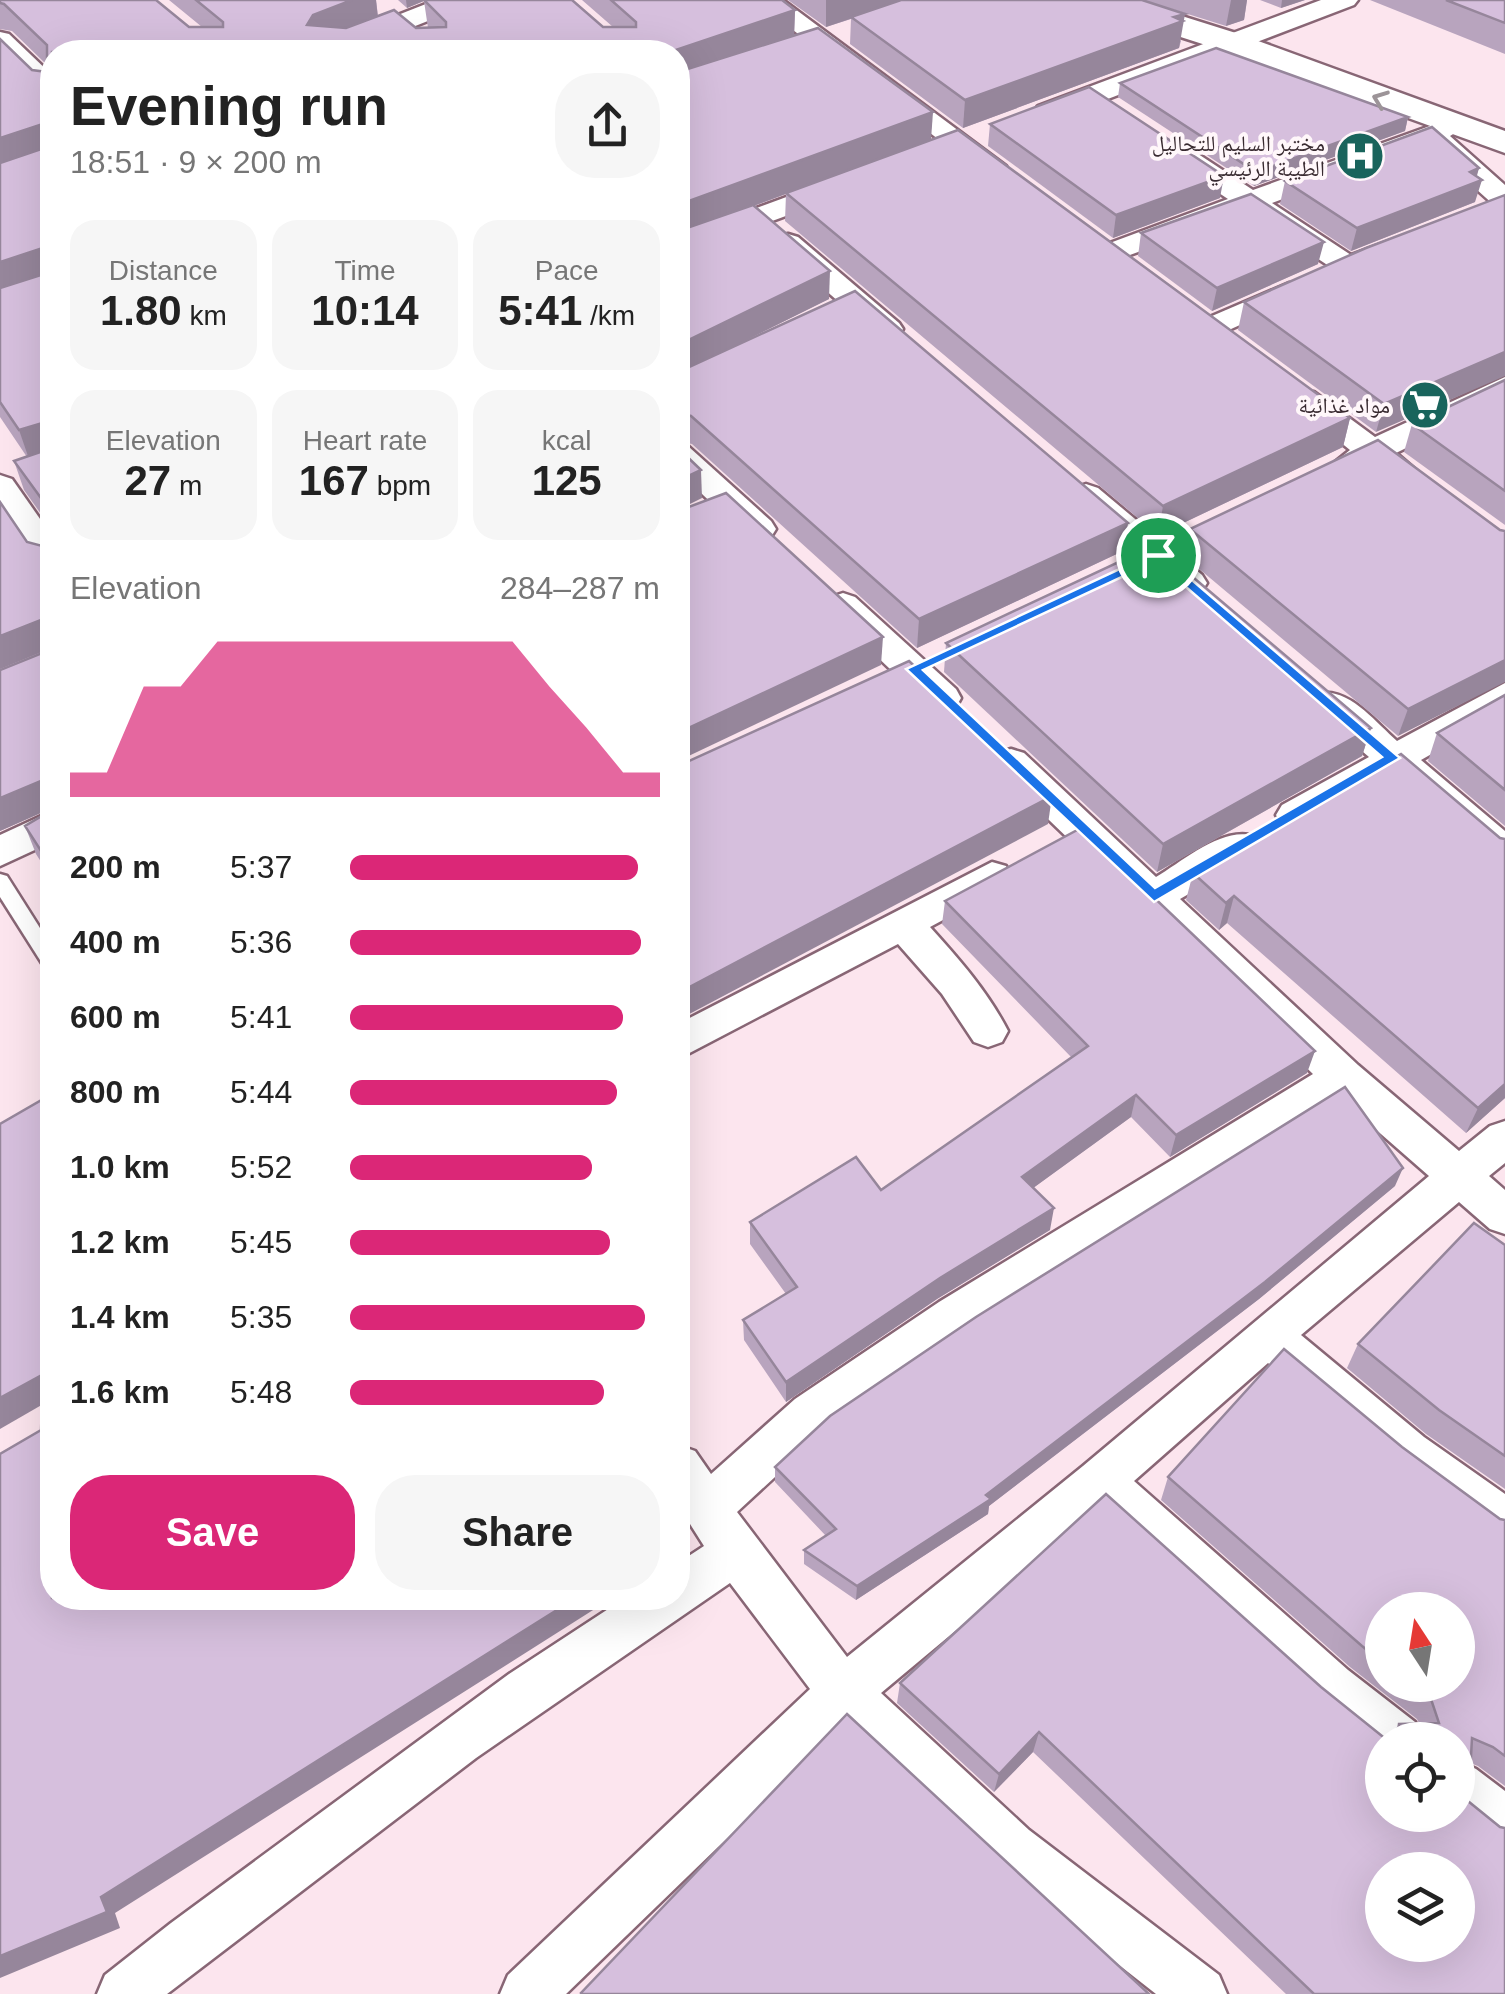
<!DOCTYPE html>
<html lang="en">
<head>
<meta charset="utf-8">
<style>
	body { margin:0; font-family:Helvetica,"Noto Naskh Arabic",sans-serif; background:#f6f6f6; color:#222; height:100vh; display:flex; flex-direction:column; font-size:38px; white-space:nowrap }
	* { box-sizing:border-box; margin:0 }
	p { font-size:32px; color:#767676 }
	.icon { flex:none; width:55px; height:55px; fill:none; stroke:currentColor; stroke-width:2; stroke-linecap:round; stroke-linejoin:round }
	.map { position:relative; flex:1; overflow:hidden }
	.drawer { position:absolute; left:40px; top:40px; width:650px; height:1570px; display:flex; flex-direction:column; background:#fff; border-radius:40px; box-shadow:0 10px 40px #0002 }
	.drawer>* { flex:none }
	.needle { width:65px; rotate:348deg }
	.buttons { position:absolute; left:1365px; top:1592px; display:grid; gap:20px }
	.buttons a { display:grid; place-items:center; width:110px; height:110px; border-radius:50%; background:#fff; box-shadow:0 10px 40px #0002; font-size:50px }
	.pin { position:absolute; display:grid; place-items:center; width:85px; height:85px; color:#fff; margin:-42px; border:5px solid #fff; border-radius:50%; box-shadow:0 2px 10px #0007 }
	.round { display:grid; place-items:center; flex:none; width:105px; height:105px; border-radius:40px; background:#f6f6f6 }
	.headline { display:flex; align-items:center; justify-content:space-between; height:170px; padding:0 30px }
	h1 { font-size:55px; font-weight:700; line-height:75px }
	.metrics { display:grid; grid-template-columns:repeat(3,1fr); gap:15px; height:170px; padding:10px 30px }
	.metrics div { display:grid; align-content:center; border-radius:25px; background:#f6f6f6; text-align:center }
	.metrics b { font-size:42px; font-weight:700 }
	.metrics small { font-size:28px; font-weight:400 }
	.metrics p { font-size:28px }
	.chart { height:280px; padding:20px 30px }
	.chart p { display:flex; justify-content:space-between }
	.chart svg { width:100%; height:180px; margin-top:10px; fill:#db2777; opacity:.7 }
	.cta { display:flex; gap:20px; margin-top:auto; padding:20px 30px }
	.cta a { flex:1; height:115px; border-radius:40px; background:#db2777; color:#fff; font-size:40px; font-weight:700; line-height:115px; text-align:center }
	.cta a+a { background:#f6f6f6; color:#222 }
	ul { padding:0 30px; list-style:none; font-size:32px }
	li { display:grid; grid-template-columns:160px 120px 1fr; align-items:center; height:75px }
	li i { height:25px; border-radius:12px; background:#db2777 }
	.map>svg:first-child { display:block }
	.lines { fill:none; stroke-linecap:round; stroke-linejoin:round }
	.service-casing { stroke:#886675; stroke-width:5 }
	.minor-casing { stroke:#886675; stroke-width:5 }
	.tertiary-casing { stroke:#886675; stroke-width:5 }
	.service { fill:#fff; fill-rule:evenodd }
	.minor { fill:#fff; fill-rule:evenodd }
	.tertiary { fill:#fff; fill-rule:evenodd }
	.wall { fill:#b8a4be; fill-rule:evenodd }
	.shaded-wall { fill:#96869b }
	.building { fill:#d6bfdd; stroke:#96869b; stroke-width:2.5; fill-rule:evenodd }
	.oneway { stroke:#9c9498 }
	.route { fill:#1a73e8; stroke:#fff; stroke-width:2.5; fill-rule:evenodd }
	.labels { text-anchor:middle; dominant-baseline:central; stroke-width:8; stroke-linejoin:round; paint-order:stroke }
	.far-poi-label { font-size:22px; fill:#382a30; stroke:#fff7fa; text-anchor:end }
</style>
</head>
<body>
<div class="map">
<svg width="1505" height="1994" viewBox="0 0 1505 1994">
	<rect width="100%" height="100%" fill="#fce5ee"/>
	<g class="lines">
		<g class="service-casing">
			<polygon id="service" points="0,874 7,876 52,947 52,971 45,968 0,897"/>
		</g>
		<g class="minor-casing">
			<g id="minor">
				<polygon points="436,0 472,0 468,5 350,52 315,52 319,46"/>
				<polygon points="753,0 783,0 1006,166 992,174 982,172"/>
				<polygon points="1321,0 1358,0 1354,5 1058,118 1048,120 1034,112 1038,106"/>
				<polygon points="0,32 9,34 52,75 52,97 42,95 0,54"/>
				<polygon points="1452,118 1466,126 1450,136 1505,185 1505,209 1495,206 1427,145 1272,203 1351,255 1389,241 1399,244 1404,250 1399,256 1348,275 1338,272 1247,212 1119,259 1099,259 1094,253 1099,247 1228,199 1169,160 1165,154 1169,148 1189,148 1253,190"/>
				<polygon points="838,178 848,181 852,187 848,193 678,256 678,237"/>
				<polygon points="788,234 798,237 899,323 903,329 899,335 877,335 778,249 773,243 778,237"/>
				<polygon points="1289,283 1300,286 1304,292 1300,298 1220,334 1198,334 1194,328 1198,322"/>
				<path d="M1505 377V399L1396 453 1425 478 1421 485C1399 491 1387 478 1371 465L1351 472 1340 469 1335 462 1350 450 1287 399 1292 392H1314L1375 437Z"/>
				<polygon points="678,444 689,447 771,521 776,529 771,537 759,540 747,537 678,471"/>
				<polygon points="0,475 12,479 52,536 52,571 40,568 0,510"/>
				<polygon points="1086,484 1098,488 1202,575 1207,583 1202,591 1190,594 1178,591 1074,502 1070,495 1074,488"/>
				<polygon points="843,593 855,597 956,689 961,698 956,707 943,711 930,707 831,613 826,605 831,597"/>
				<path d="M1505 683V712L1421 760 1505 831V866L1492 862 1392 777 1308 825 1295 829 1282 825 1276 815 1282 805 1369 757 1316 712 1311 703 1316 694C1347 685 1375 722 1397 741Z"/>
				<path d="M1011 749 1024 753 1156 877C1183 861 1223 826 1254 836L1260 846 1254 856 1180 899 1358 1065 1459 1151 1490 1126 1505 1121V1163L1489 1176 1505 1190V1234L1490 1229 1459 1202 1301 1335 1424 1437 1505 1494V1544L1488 1538 1392 1467 1268 1363 1134 1481 1348 1670 1415 1722 1422 1740H1382V1759L1379 1758 1312 1704 1099 1511 881 1693 1029 1830 1219 1975 1227 1994H1156L993 1866 843 1726 566 1994H500L508 1975 810 1689 730 1583 476 1758 167 1994H97L105 1975 171 1923 509 1674 625 1598H678V1563L704 1546 678 1505V1445L695 1451 711 1474 795 1399 939 1302 1313 1074 998 771 993 762 998 753ZM1341 1099 1429 1176 1083 1466 847 1657 737 1512 827 1429 971 1330Z"/>
				<polygon points="52,811 52,842 0,866 0,835"/>
				<path d="M992 862 1006 866 1011 876 1006 886 930 927C959 959 988 992 1008 1031L1002 1042 988 1047 974 1042 942 994 898 944 678 1059V1024Z"/>
				<polygon points="1458,1761 1476,1769 1505,1791 1505,1850 1487,1842 1452,1815 1458,1815"/>
			</g>
		</g>
		<g class="tertiary-casing">
			<polygon id="tertiary" points="1082,0 1131,0 1239,34 1505,131 1505,153 1215,48 1087,7"/>
		</g>
		<use href="#service" class="service"/>
		<use href="#minor" class="minor"/>
		<use href="#tertiary" class="tertiary"/>
	</g>
	<g class="wall">
		<polygon points="0,0 189,27 202,27 169,0 376,0 378,16 416,28 428,28 424,1 407,8 398,0 572,0 603,27 613,27 582,0 782,0 795,10 794,35 931,139 1350,418 1343,447 1158,535 785,221 786,194 754,206 829,299 728,349 1128,523 1123,551 917,648 692,444 678,441 678,52 52,52 52,879 36,854 25,826 45,814 45,811 0,831 0,670 45,651 0,669 0,502 27,542 42,546 46,543 46,521 24,490 14,461 27,457 0,417 0,39 32,70 47,72 47,65 12,31 0,29"/>
		<polygon points="788,0 1142,0 1181,41 1179,48 963,128 850,44 851,19 826,27"/>
		<polygon points="1143,0 1247,0 1244,20 1226,26"/>
		<polygon points="1260,0 1305,0 1281,8"/>
		<polygon points="1370,0 1505,0 1505,54"/>
		<polygon points="1120,83 1408,117 1405,131 1254,186 1118,97"/>
		<polygon points="990,124 1220,198 1113,238 988,146"/>
		<polygon points="1479,168 1476,176 1475,202 1351,251 1280,204 1285,181"/>
		<polygon points="1505,195 1376,432 1238,330 1244,302"/>
		<polygon points="1141,233 1318,264 1212,311 1138,256"/>
		<polygon points="1505,380 1505,525 1404,452 1412,424"/>
		<polygon points="1190,529 1500,530 1398,736 1185,557"/>
		<polygon points="946,643 1371,728 1362,756 1157,872 944,672"/>
		<polygon points="1505,695 1505,826 1428,761 1437,733"/>
		<polygon points="1500,838 1505,839 1505,1098 1466,1133 1227,923 1219,930 1186,900 1193,873"/>
		<polygon points="945,901 1307,1073 1170,1157 1131,1117 1033,1188 1050,1230 937,1299 786,1402 744,1340 743,1320 786,1294 750,1244 750,1222 881,1190 1072,1058 942,924"/>
		<polygon points="1395,1186 1259,1299 989,1506 988,1514 856,1600 804,1564 804,1550 826,1536 775,1482 775,1467"/>
		<polygon points="1505,1245 1505,1489 1426,1434 1347,1368 1358,1344"/>
		<path d="M1402 1447 1500 1519 1505 1520V1786L1478 1766 1470 1763 1465 1798 1505 1994H1286L1033 1752 994 1792 897 1703 900 1683 1382 1815 1458 1740H1388L1399 1724 1419 1723 1417 1719 1350 1667 1161 1500 1168 1477ZM1382 1610 1458 1685H1382Z"/>
	</g>
	<g class="shaded-wall">
		<polygon points="352,0 376,0 378,19 311,52 307,25 313,15"/>
		<polygon points="406,0 426,0 407,8"/>
		<polygon points="826,0 907,0 826,27"/>
		<polygon points="1231,0 1247,0 1244,20 1226,26"/>
		<polygon points="1282,0 1305,0 1281,8"/>
		<polygon points="795,10 794,38 678,77 678,52 676,52 676,50"/>
		<polygon points="1185,14 1179,48 963,128 965,100"/>
		<polygon points="933,112 931,140 678,234 678,205"/>
		<polygon points="1408,117 1405,131 1254,186 1256,172"/>
		<polygon points="43,124 51,152 0,169 0,138"/>
		<polygon points="1479,168 1475,183 1482,180 1475,202 1351,251 1357,228"/>
		<polygon points="1224,176 1220,198 1113,238 1116,215"/>
		<polygon points="1324,242 1318,264 1212,311 1217,288"/>
		<polygon points="43,248 51,276 0,293 0,262"/>
		<polygon points="830,271 829,299 678,374 678,345"/>
		<polygon points="1505,352 1505,376 1376,432 1384,404"/>
		<polygon points="1350,418 1343,447 1158,535 1163,506"/>
		<polygon points="42,423 51,451 29,459 19,430"/>
		<polygon points="701,470 702,498 678,510 678,481"/>
		<polygon points="1128,523 1123,551 917,648 919,619"/>
		<polygon points="41,620 51,648 0,669 0,636"/>
		<polygon points="883,637 881,665 678,761 678,733"/>
		<polygon points="1505,660 1505,682 1398,736 1408,709"/>
		<polygon points="1371,728 1362,756 1157,872 1163,844"/>
		<polygon points="43,780 52,808 0,831 0,798"/>
		<polygon points="1052,796 1048,824 678,1020 678,993"/>
		<polygon points="1234,896 1227,923 1219,930 1226,903"/>
		<polygon points="1315,1051 1307,1073 1170,1157 1176,1135"/>
		<polygon points="1505,1084 1505,1098 1466,1133 1478,1108"/>
		<polygon points="1136,1095 1131,1117 1018,1199 1022,1177"/>
		<polygon points="1403,1168 1395,1186 1259,1299 989,1506 988,1514 856,1600 857,1586 986,1495"/>
		<polygon points="1054,1208 1050,1230 937,1299 786,1402 786,1382 940,1278"/>
		<polygon points="40,1376 52,1399 0,1429 0,1398"/>
		<polygon points="687,1527 688,1549 678,1556 678,1533"/>
		<polygon points="576,1598 612,1598 115,1913 120,1928 0,1978 0,1956 101,1897"/>
		<polygon points="1039,1732 1033,1752 994,1792 999,1774"/>
	</g>
	<g class="building">
		<polygon points="0,0 156,0 189,27 223,27 223,22 196,0 352,0 313,15 307,25 346,28 394,10 416,28 446,27 446,22 424,0 572,0 603,27 636,27 636,22 611,0 782,0 795,10 676,50 676,52 52,52 52,868 25,826 45,814 43,780 0,798 0,670 45,652 46,624 41,620 0,636 0,502 27,542 42,546 46,543 46,505 14,461 46,450 47,426 42,423 19,430 0,402 0,288 47,273 48,252 43,248 0,262 0,163 47,147 48,128 43,124 0,138 0,39 32,70 47,72 47,45 4,4 0,3"/>
		<polygon points="901,0 1142,0 1185,14 1174,17 1183,21 965,100 851,17"/>
		<polygon points="1446,0 1505,0 1505,23"/>
		<polygon points="818,28 933,112 678,205 678,72"/>
		<polygon points="1216,48 1408,117 1256,172 1120,83"/>
		<polygon points="1089,87 1224,176 1116,215 990,124"/>
		<polygon points="1432,127 1479,168 1470,172 1482,180 1357,228 1285,181"/>
		<polygon points="958,130 1350,418 1163,506 786,193"/>
		<polygon points="1251,194 1324,242 1217,288 1141,233"/>
		<polygon points="1505,195 1505,352 1384,404 1244,302 1366,248"/>
		<polygon points="753,205 830,271 678,345 678,231"/>
		<polygon points="855,291 1128,523 919,619 691,416 678,413 678,372"/>
		<polygon points="1505,380 1505,491 1412,424"/>
		<polygon points="1378,440 1500,530 1505,531 1505,660 1408,709 1190,529"/>
		<polygon points="678,448 701,470 678,481"/>
		<polygon points="726,493 883,637 678,733 678,511"/>
		<polygon points="1155,545 1371,728 1163,844 946,643"/>
		<polygon points="909,661 1052,796 678,993 678,766"/>
		<polygon points="1505,695 1505,790 1437,733"/>
		<polygon points="1401,754 1500,838 1505,839 1505,1084 1478,1108 1234,896 1226,903 1193,873"/>
		<polygon points="1081,828 1315,1051 1176,1135 1136,1095 1022,1177 1054,1208 940,1278 786,1382 743,1320 797,1287 750,1222 856,1157 881,1190 1088,1046 945,901"/>
		<polygon points="1345,1087 1403,1168 1265,1282 986,1495 991,1499 857,1586 804,1550 836,1529 775,1467 830,1416 976,1317"/>
		<polygon points="52,1094 52,1598 576,1598 101,1897 107,1912 0,1956 0,1454 41,1430 43,1379 40,1376 0,1398 0,1124"/>
		<polygon points="1474,1223 1505,1245 1505,1456 1439,1410 1358,1344"/>
		<path d="M1284 1349 1402 1447 1500 1519 1505 1520V1756L1493 1747 1472 1738 1469 1793 1463 1797 1500 1827 1505 1828V1994H1314L1039 1732 999 1774 900 1683 1106 1494 1321 1687 1387 1740H1382V1815H1458V1740H1397L1399 1724 1439 1723 1431 1699 1412 1685H1458V1610H1382V1662L1362 1646 1168 1477ZM1382 1870H1458V1945H1382Z"/>
		<polygon points="678,1514 687,1527 678,1533"/>
		<polygon points="847,1714 1149,1994 582,1994 581,1993"/>
	</g>
	<defs><path id="oneway-chevron" d="M-2-3.5L2.5 0L-2 3.5" fill="none" stroke-width="1.6" stroke-linecap="round" stroke-linejoin="round" transform="scale(2.5)"/></defs>
	<use class="oneway" href="#oneway-chevron" transform="translate(1380 99) rotate(-159)"/>
	<path class="route" d="M1158 551 1400 758 1154 902 906 669ZM1156 561 1382 757 1155 888 923 670Z"/>
	<defs>
		<g id="hospital-disc" transform="scale(2.5)"><circle r="9.5" fill="#19645c" stroke="#fff7fa"/><path d="M-5-5h3v3.5h4V-5h3V5h-3V1.5h-4V5h-3Z" fill="#fff"/></g>
		<g id="supermarket-disc" transform="scale(2.5)"><circle r="9.5" fill="#19645c" stroke="#fff7fa"/><path d="M-6-5.5h2.5l.6 2H6L4.5 2H-2.5L-4.4-4H-6ZM-1.5 3.2a1.3 1.3 0 1 0 .1 0ZM3 3.2a1.3 1.3 0 1 0 .1 0Z" fill="#fff"/></g>
	</defs>
	<g fill-rule="evenodd">
		<use href="#hospital-disc" x="1360" y="156"/>
		<use href="#supermarket-disc" x="1425" y="405"/>
	</g>
	<g class="labels">
		<g class="far-poi-label">
			<text x="1325" y="143">مختبر السليم للتحاليل<tspan x="1325" dy="25">الطيبة الرئيسي</tspan></text>
			<text x="1390" y="405">مواد غذائية</text>
		</g>
	</g>
</svg>
<div class="buttons">
<a><svg class="needle" viewBox="-14 -14 28 28"><path d="M0-13l5 13h-10z" fill="#e53935"/><path d="M0 13l5-13h-10z" fill="#767676"/></svg></a>
<a><svg class="icon" aria-label="locate" viewBox="0 0 24 24"><circle cx="12" cy="12" r="6"/><path d="M12 2v4M12 18v4M2 12h4M18 12h4"/></svg></a>
<a><svg class="icon" aria-label="layers" viewBox="0 0 24 24"><path d="M12 4l9 5-9 5-9-5zM3 14l9 5 9-5"/></svg></a>
</div>
<div class="pin" style="left:1158px;top:555px;background:#1e9e55"><svg class="icon" aria-label="arrive" viewBox="0 0 24 24"><path d="M6 21V4h12l-3 4 3 4H6"/></svg></div>
<section class="drawer">
<div class="headline"><div><h1>Evening run</h1><p>18:51 · 9 × 200 m</p></div><a class="round"><svg class="icon" aria-label="share" viewBox="0 0 24 24"><path d="M12 15V3M7 8l5-5 5 5M5 13v7h14v-7"/></svg></a></div>
<div class="metrics">
<div><p>Distance</p><b>1.80<small> km</small></b></div>
<div><p>Time</p><b>10:14</b></div>
<div><p>Pace</p><b>5:41<small> /km</small></b></div>
</div>
<div class="metrics">
<div><p>Elevation</p><b>27<small> m</small></b></div>
<div><p>Heart rate</p><b>167<small> bpm</small></b></div>
<div><p>kcal</p><b>125</b></div>
</div>
<div class="chart"><p><span>Elevation</span>284–287 m</p>
<svg viewBox="0 0 160 44" preserveAspectRatio="none"><path d="M0 44V38L10 38L20 17L30 17L40 6L50 6L60 6L70 6L80 6L90 6L100 6L110 6L120 6L130 17L140 27L150 38L160 38V44z"/></svg>
</div>
<ul>
<li><b>200 m</b>5:37<i style="width:93%"></i></li>
<li><b>400 m</b>5:36<i style="width:94%"></i></li>
<li><b>600 m</b>5:41<i style="width:88%"></i></li>
<li><b>800 m</b>5:44<i style="width:86%"></i></li>
<li><b>1.0 km</b>5:52<i style="width:78%"></i></li>
<li><b>1.2 km</b>5:45<i style="width:84%"></i></li>
<li><b>1.4 km</b>5:35<i style="width:95%"></i></li>
<li><b>1.6 km</b>5:48<i style="width:82%"></i></li>
</ul>
<div class="cta"><a>Save</a><a>Share</a></div>
</section>
</div>
</body>
</html>
